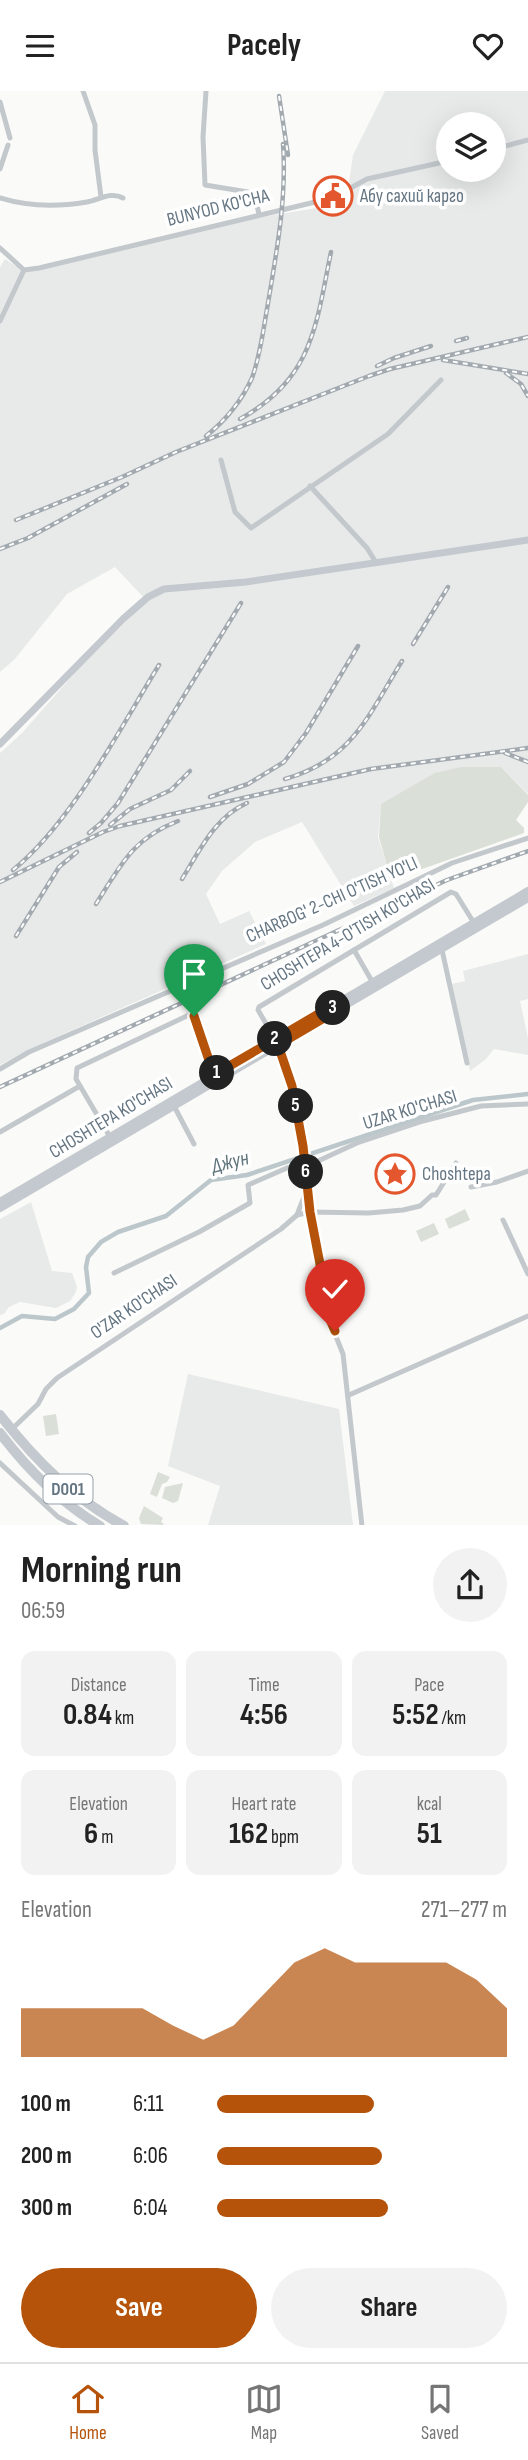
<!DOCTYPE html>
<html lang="en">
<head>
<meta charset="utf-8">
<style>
	body { margin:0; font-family:"Sofia Sans Condensed",sans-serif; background:#f2f2f2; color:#222; height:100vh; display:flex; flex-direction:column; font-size:26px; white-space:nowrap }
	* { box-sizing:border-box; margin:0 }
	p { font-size:23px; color:#767676 }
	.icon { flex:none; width:38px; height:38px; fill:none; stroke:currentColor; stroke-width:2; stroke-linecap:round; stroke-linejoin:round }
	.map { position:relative; height:1434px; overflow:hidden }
	.sheet { display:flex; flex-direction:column; background:#fff; flex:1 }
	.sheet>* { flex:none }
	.buttons { position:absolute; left:436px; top:21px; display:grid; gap:14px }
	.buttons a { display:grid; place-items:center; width:70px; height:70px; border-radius:50%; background:#fff; box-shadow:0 7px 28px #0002; font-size:35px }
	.pin { position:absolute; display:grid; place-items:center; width:60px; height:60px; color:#fff; margin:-72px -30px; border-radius:50% 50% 50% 0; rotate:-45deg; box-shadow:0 0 7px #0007 }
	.pin .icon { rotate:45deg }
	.km { position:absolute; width:35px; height:35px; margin:-18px; border-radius:50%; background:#222; color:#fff; font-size:19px; line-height:35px; text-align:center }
	.round { display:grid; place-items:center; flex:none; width:74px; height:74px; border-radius:37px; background:#f2f2f2 }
	.summary { display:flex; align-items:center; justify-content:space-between; height:119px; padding:0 21px }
	h1 { font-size:38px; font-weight:700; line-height:52px }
	.figures { display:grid; grid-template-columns:repeat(3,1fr); gap:10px; height:119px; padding:7px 21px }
	.figures div { display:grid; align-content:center; border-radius:14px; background:#f2f2f2; text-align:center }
	.figures b { font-size:30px; font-weight:700 }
	.figures small { font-size:19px; font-weight:400 }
	.figures p { font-size:19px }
	.chart { height:196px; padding:14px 21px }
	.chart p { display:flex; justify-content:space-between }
	.chart svg { width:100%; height:126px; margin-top:7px; fill:#b45309; opacity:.7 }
	.button { display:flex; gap:14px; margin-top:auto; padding:14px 21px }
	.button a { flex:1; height:80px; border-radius:42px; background:#b45309; color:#fff; font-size:28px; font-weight:700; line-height:80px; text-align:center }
	.button a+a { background:#f2f2f2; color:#222 }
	ul { padding:0 21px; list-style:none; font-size:23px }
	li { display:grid; grid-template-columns:112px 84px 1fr; align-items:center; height:52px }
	li i { height:18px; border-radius:9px; background:#b45309 }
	header { display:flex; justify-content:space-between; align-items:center; height:91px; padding:0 21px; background:#fff; font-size:32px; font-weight:700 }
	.tabs { display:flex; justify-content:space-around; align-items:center; height:98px; border-top:2px solid #e0e0e0; background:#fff; font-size:19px; color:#767676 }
	.tabs a { display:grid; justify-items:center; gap:4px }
	.tabs .current { color:#b45309 }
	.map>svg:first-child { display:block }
	.built { fill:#e8e9e9; fill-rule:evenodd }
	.green { fill:#dadfd7 }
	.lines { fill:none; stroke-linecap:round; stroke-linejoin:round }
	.canal { stroke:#bbc7cb; stroke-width:4.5 }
	.street { stroke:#c3c8cc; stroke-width:5 }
	.secondary { stroke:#c3c9ce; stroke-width:7 }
	.primary { stroke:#c3c9ce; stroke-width:8 }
	.highway { stroke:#c3c9ce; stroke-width:10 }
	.rail-casing { stroke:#a2aab0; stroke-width:4.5 }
	.rail { stroke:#fff; stroke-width:2; stroke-dasharray:5; stroke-linecap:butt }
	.route-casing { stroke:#fff; stroke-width:14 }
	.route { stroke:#b45309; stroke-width:9 }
	.labels { text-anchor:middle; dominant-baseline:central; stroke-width:7; stroke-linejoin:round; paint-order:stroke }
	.shield { fill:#fff; stroke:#939fa8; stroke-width:2 }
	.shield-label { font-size:18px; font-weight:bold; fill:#657683 }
	.poi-label { font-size:19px; fill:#657683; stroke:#fff; text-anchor:start }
	.street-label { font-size:19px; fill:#657683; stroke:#fff }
	.water-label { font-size:21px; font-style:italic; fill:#60757c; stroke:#fff }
</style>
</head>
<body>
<header><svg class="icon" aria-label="menu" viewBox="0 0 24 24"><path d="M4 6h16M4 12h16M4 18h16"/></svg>Pacely<svg class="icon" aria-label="heart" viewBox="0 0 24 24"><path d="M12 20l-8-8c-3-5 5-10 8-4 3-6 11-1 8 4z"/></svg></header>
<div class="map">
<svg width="528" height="1435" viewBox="0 0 528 1435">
	<rect width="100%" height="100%" fill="#fafaf8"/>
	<g class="built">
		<path d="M385 0H528V703L501 676H461L381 713 378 746 394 797 354 815 302 731 255 751 222 780 206 803 220 833 249 820 266 853 32 957 0 974V662L22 642 79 577 147 510 115 476 67 503 14 569 0 581V176L5 168 24 180 228 132 346 112 353 64ZM448 33H494V79H448Z"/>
		<polygon points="528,863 528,908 520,910 528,947 528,964 494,958 486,968 470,980 452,893 465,890 463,880"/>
		<polygon points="31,1111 52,1180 72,1182 77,1196 76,1201 70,1210 56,1217 20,1211 9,1216 4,1223 0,1224 0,1128"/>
		<polygon points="188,1283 339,1318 353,1434 208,1434 220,1395 168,1375"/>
	</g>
	<g class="green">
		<polygon points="461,676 501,676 528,704 528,711 516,729 524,737 524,742 391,789 379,746 381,713 435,682"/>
		<polygon points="465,1118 470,1129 449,1138 445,1128"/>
		<polygon points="434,1132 439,1143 421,1151 416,1140"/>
		<polygon points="56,1323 59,1343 46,1345 43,1325"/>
		<polygon points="158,1381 170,1386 167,1391 162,1393 157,1406 150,1403"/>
		<polygon points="183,1392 178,1410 173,1412 162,1407 165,1396"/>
		<polygon points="144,1415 163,1427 161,1431 164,1433 163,1434 141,1433 139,1427"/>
	</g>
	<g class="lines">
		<polyline class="canal" points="0,1237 22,1225 55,1228 74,1218 89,1202 86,1176 88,1166 101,1151 118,1141 166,1125 211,1089 247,1084 473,1009 528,1003"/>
		<g class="street">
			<polyline points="83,0 95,34 95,59 101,106"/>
			<polyline points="206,0 203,46 205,94 254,102 259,123"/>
			<polyline points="0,11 10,47"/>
			<polyline points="494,58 528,49"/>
			<polyline points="0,78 8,54"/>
			<path d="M0 107C29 116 57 116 87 111 99 109 111 100 123 107"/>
			<polyline points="0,157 24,179 39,177 332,107 367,88 448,70"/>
			<polyline points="0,230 24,179"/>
			<polyline points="221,369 235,421 251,437 388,343 441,289"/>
			<polyline points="310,395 367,457 375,470"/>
			<polyline points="354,859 373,892"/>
			<polyline points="442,859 467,972"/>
			<polyline points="275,948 258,919 259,916 451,801 456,803 474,832"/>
			<polyline points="278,955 292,995 306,1073 310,1121 297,1124"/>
			<polyline points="0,978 29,961 323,834 452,772 528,747"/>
			<polyline points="174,1015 194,1053"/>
			<polyline points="0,1041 80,995"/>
			<polyline points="110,1046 76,988 77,977 191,923 195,926 214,984"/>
			<polyline points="471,1096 497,1091 528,1080"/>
			<polyline points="503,1129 528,1183"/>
			<polyline points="114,1182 199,1141 250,1112 248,1094 287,1077 318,1070 357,1052 423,1030 481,1015 528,1013"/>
			<polyline points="349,1304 528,1225"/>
			<polyline points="11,1339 38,1313 46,1298 57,1287 281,1138 297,1124 307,1098"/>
			<polyline points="0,1372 58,1426 75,1435"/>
			<polyline points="362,1435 343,1263 321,1208 319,1161 310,1121 369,1122 403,1119 420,1115 432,1104 436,1104 456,1072"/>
		</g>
		<polyline class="secondary" points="0,653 123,528 148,506 164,498 246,491 528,449"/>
		<g class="primary">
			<polyline points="0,1111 528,800"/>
			<polyline points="0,1117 528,807"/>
		</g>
		<g class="highway">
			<path d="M0 1324C36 1370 73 1407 124 1435"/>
			<path d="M0 1342C28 1379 60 1411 100 1435"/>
		</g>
		<g class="rail-casing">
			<g id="rail">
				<polyline points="279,5 288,64"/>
				<polyline points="456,250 467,247"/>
				<polyline points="443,269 528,283"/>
				<polyline points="377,275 394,267 431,255"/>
				<polyline points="506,282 521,293 528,305"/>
				<path d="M240 328C313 288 316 234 331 161"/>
				<path d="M206 345C225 330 242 309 252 287 260 265 263 241 267 218 276 164 287 109 283 53"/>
				<polyline points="16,429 122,386 176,361 369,285 390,278 528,246"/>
				<polyline points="0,458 28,447 127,393"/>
				<polyline points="413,553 448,496"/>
				<polyline points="505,662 528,671"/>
				<path d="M285 688C352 669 368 625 402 570"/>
				<polyline points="210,706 248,693 284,671 306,642 358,555"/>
				<polyline points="110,734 130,718 171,699 190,680"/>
				<polyline points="89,742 101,732 118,712 241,512"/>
				<path d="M13 779C72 731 119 639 159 574"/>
				<path d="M182 788C200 759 215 726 247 712"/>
				<polyline points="0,791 103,741 120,735 371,678 528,657"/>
				<path d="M96 813C121 774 132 748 178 730"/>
				<polyline points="16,845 59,776 77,761"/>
				<polyline points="0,996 447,789 528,760"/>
			</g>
		</g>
		<use href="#rail" class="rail"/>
	</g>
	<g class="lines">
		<g class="route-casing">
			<polyline id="route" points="194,925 214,984 332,915 336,920 278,954 292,995 303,1055 310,1121 320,1173 321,1208 335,1240"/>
		</g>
		<use href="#route" class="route"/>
	</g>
	<defs>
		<g id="civic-ring" transform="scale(2.0125)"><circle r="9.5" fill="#fff" stroke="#e4572e" stroke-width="1.5"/><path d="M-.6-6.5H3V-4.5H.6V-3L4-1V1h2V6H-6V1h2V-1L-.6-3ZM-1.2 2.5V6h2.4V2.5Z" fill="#e4572e"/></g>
		<g id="sight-ring" transform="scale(2.0125)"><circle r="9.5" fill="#fff" stroke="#e4572e" stroke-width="1.5"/><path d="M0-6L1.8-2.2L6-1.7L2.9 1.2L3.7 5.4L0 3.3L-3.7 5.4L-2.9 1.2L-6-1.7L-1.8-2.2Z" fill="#e4572e"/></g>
	</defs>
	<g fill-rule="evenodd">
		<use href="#civic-ring" x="333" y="105"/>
		<use href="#sight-ring" x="395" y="1083"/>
	</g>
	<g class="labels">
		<rect class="shield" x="43.5" y="1383.5" width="49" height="29" rx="5"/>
		<g class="shield-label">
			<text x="68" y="1398">D001</text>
		</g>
		<g class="poi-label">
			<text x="360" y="105">Абу сахий карго</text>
			<text x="422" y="1083">Choshtepa</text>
		</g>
		<g class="street-label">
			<text transform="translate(218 117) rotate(-14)">BUNYOD KO'CHA</text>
			<text transform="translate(332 809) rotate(-24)">CHARBOG' 2-CHI O'TISH YO'LI</text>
			<text transform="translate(348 844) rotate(-31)">CHOSHTEPA 4-O'TISH KO'CHASI</text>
			<text transform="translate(410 1019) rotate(-17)">UZAR KO'CHASI</text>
			<text transform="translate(111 1027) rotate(-31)">CHOSHTEPA KO'CHASI</text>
			<text transform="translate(134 1216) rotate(-34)">O'ZAR KO'CHASI</text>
		</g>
		<g class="water-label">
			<text transform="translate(230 1071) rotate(-14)">Джун</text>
		</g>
	</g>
</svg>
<div class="buttons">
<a><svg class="icon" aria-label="layers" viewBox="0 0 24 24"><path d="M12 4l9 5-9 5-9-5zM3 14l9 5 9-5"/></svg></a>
</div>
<div class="pin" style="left:194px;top:925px;background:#1e9e55"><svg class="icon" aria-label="arrive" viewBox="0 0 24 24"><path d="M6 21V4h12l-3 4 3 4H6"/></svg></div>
<div class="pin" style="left:335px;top:1240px;background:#d93025"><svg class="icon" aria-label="check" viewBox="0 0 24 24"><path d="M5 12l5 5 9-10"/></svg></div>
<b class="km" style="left:217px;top:982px">1</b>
<b class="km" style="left:275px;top:948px">2</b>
<b class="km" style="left:333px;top:917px">3</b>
<b class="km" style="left:296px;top:1015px">5</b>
<b class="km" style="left:306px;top:1081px">6</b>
</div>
<section class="sheet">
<div class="summary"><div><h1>Morning run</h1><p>06:59</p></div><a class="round"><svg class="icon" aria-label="share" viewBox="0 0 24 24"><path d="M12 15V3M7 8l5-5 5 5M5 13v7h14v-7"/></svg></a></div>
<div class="figures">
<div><p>Distance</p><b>0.84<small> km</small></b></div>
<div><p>Time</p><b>4:56</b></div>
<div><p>Pace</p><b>5:52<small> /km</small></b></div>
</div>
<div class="figures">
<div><p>Elevation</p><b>6<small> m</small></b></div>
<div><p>Heart rate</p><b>162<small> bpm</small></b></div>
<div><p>kcal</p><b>51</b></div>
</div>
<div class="chart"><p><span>Elevation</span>271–277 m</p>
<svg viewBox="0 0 160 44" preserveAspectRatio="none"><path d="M0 44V27L10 27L20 27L30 27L40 27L50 33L60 38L70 33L80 22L90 11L100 6L110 11L120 11L130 11L140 11L150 17L160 27V44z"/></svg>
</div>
<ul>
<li><b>100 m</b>6:11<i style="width:54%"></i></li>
<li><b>200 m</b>6:06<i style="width:57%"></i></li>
<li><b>300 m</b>6:04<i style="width:59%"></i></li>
</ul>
<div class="button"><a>Save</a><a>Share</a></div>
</section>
<nav class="tabs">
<a class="current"><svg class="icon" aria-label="home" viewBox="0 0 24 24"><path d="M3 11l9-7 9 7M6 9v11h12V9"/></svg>Home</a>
<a><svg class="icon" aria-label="map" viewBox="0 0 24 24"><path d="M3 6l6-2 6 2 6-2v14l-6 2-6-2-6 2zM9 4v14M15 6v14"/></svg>Map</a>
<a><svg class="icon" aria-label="saved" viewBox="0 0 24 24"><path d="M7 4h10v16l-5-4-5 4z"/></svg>Saved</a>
</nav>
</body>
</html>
